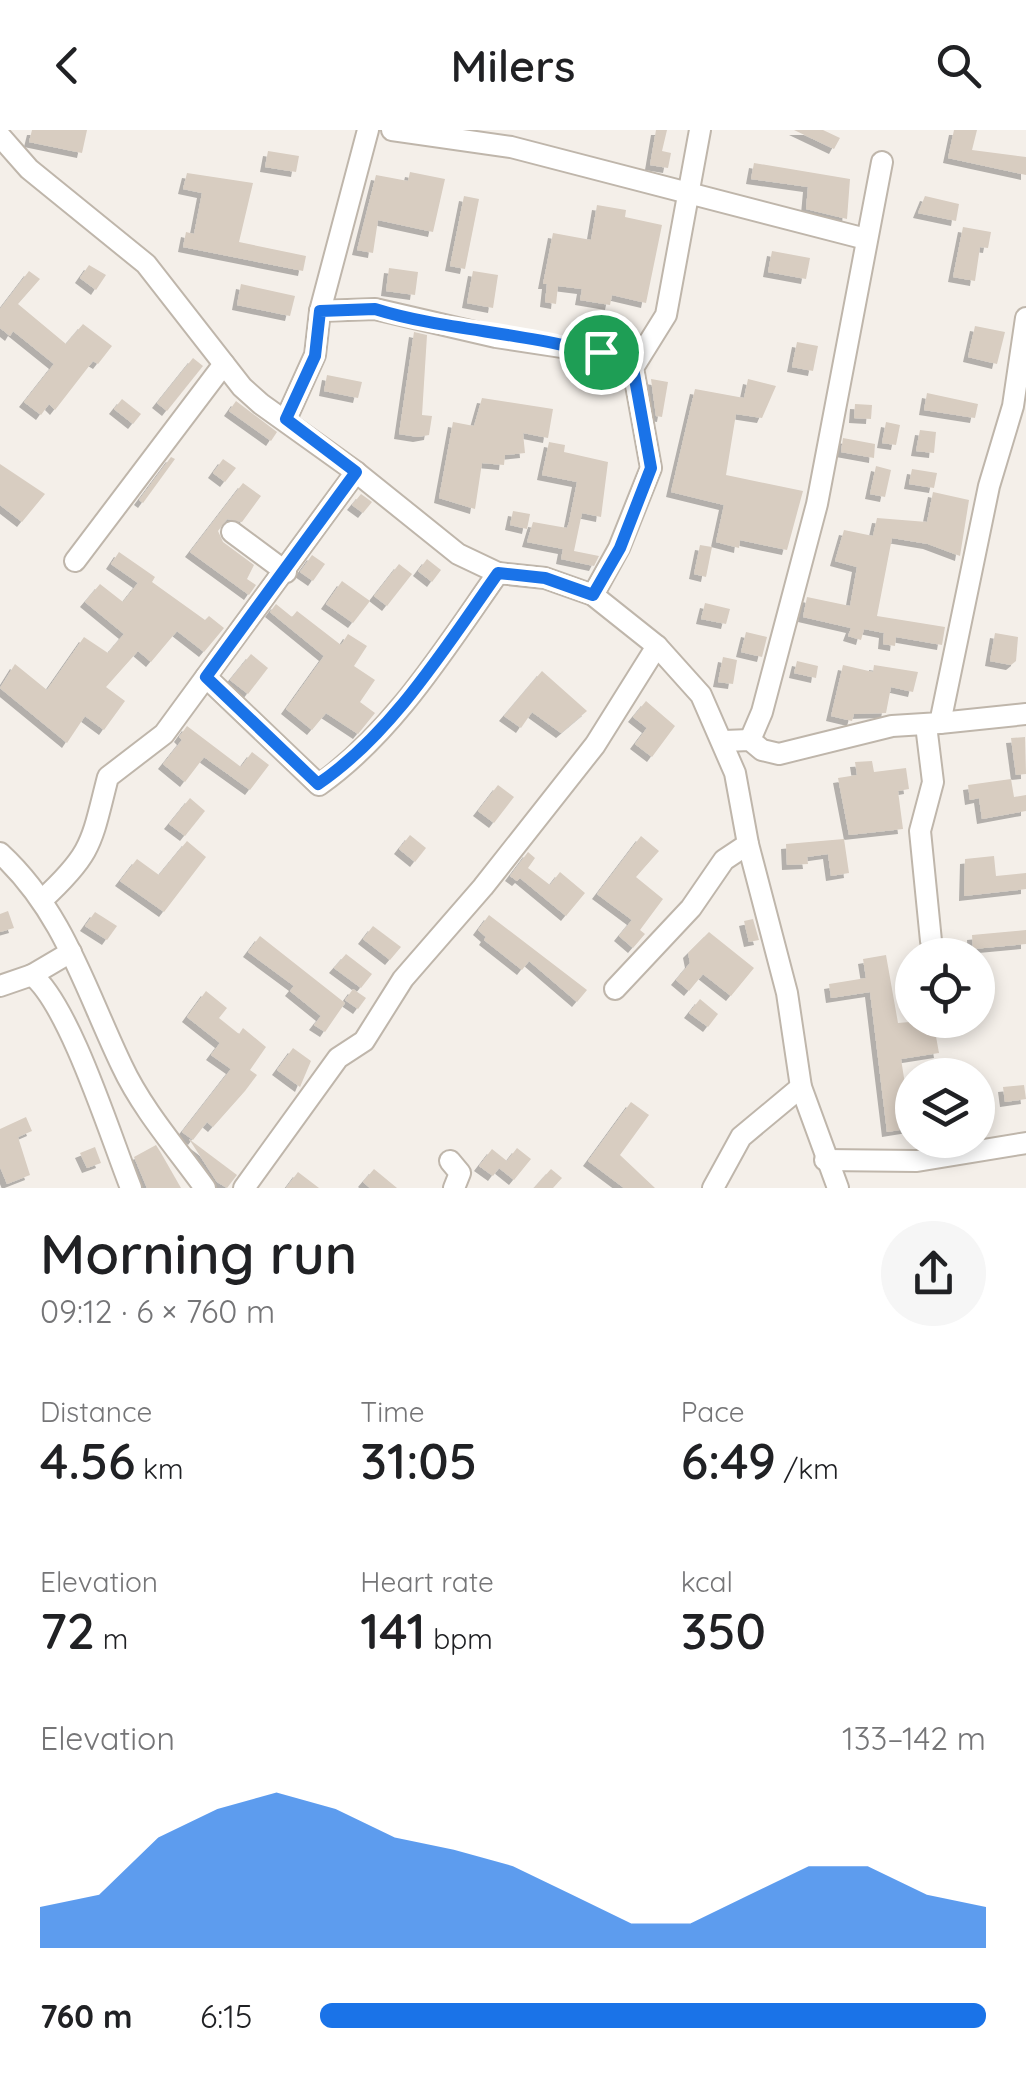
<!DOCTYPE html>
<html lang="en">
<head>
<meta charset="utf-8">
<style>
	body { margin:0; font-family:Quicksand,sans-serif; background:#f6f6f6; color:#202124; height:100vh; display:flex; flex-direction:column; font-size:38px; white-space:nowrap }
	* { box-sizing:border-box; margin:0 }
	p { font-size:32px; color:#757577 }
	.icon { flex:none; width:55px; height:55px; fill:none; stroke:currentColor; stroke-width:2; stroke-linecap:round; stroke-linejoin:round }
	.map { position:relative; height:1058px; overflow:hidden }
	.panel { display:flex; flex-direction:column; background:#fff; flex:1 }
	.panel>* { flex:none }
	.fabs { position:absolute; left:895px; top:808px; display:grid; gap:20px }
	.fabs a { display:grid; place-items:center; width:100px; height:100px; border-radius:50%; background:#fff; box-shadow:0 5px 15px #0003; font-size:50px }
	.pin { position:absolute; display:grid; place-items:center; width:85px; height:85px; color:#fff; margin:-42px; border:5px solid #fff; border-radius:50%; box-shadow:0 2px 10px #0007 }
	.round { display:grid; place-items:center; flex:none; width:105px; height:105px; border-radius:52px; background:#f6f6f6 }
	.summary { display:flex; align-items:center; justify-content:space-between; height:170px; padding:0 40px }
	h1 { font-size:55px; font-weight:600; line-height:75px }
	.metrics { display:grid; grid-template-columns:repeat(3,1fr); gap:15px; height:170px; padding:10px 40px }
	.metrics div { display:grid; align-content:center }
	.metrics b { font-size:50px; font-weight:600 }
	.metrics small { font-size:28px; font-weight:400 }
	.metrics p { font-size:28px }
	.chart { height:280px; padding:20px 40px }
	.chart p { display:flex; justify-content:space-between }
	.chart svg { width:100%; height:180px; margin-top:10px; fill:#1a73e8; opacity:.7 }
	ul { padding:0 40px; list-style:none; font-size:32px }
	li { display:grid; grid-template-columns:160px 120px 1fr; align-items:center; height:75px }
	li i { height:25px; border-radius:12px; background:#1a73e8 }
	header { display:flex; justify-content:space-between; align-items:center; height:130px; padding:0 40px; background:#fff; font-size:45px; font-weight:600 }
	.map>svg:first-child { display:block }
	.building { fill:#d8cdc1; filter:url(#shadow) }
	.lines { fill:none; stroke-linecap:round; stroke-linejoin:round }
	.minor-casing { stroke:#bfb6ab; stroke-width:24 }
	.minor { stroke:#fff; stroke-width:20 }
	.route-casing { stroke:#fff; stroke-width:20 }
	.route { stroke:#1a73e8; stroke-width:12 }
</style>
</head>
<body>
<header><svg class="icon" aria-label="back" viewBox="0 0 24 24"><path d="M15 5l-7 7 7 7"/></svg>Milers<svg class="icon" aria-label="search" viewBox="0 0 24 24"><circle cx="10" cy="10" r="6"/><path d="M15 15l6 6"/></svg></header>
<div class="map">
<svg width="1026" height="1058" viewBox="0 0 1026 1058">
	<defs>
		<filter id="shadow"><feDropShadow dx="-5" dy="5" stdDeviation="0" flood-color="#0004"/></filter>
	</defs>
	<rect width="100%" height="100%" fill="#f4efe9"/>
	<g class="building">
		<polygon points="32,0 87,0 82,23 29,12"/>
		<polygon points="656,0 667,0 662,21 671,23 668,38 650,35"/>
		<polygon points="794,0 823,0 840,8 834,19"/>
		<polygon points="954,0 977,0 972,20 1026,27 1026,45 948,28"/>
		<polygon points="268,21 299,26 296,42 265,37"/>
		<polygon points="754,33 850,49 847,89 806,79 808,57 751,49"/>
		<polygon points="410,42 445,49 433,102 378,90 373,123 357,120 376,45 408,51"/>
		<polygon points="187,43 253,53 239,112 306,126 303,141 183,117 186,102 194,104 202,63 183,59"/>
		<polygon points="464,66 479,69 465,139 450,136"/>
		<polygon points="925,66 959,74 956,91 918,83"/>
		<polygon points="597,75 626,80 625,87 662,95 646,173 612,165 610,175 580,170 582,159 558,156 556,174 545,172 547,154 543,154 553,103 591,110"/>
		<polygon points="963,97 991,102 988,118 980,117 975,151 953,147"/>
		<polygon points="772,121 810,128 806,149 768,142"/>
		<polygon points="89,135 106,145 96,160 80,148"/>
		<polygon points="389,138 418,142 415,165 386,161"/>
		<polygon points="29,141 40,149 18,174 66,214 83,194 112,216 98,234 93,231 55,280 49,274 41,285 24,272 54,234 13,201 10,206 0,198 0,179"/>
		<polygon points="473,141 498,145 493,178 467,173"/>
		<polygon points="241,154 295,166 290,186 237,175"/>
		<polygon points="975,196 1005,202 997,234 968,227"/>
		<polygon points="414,202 427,205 422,285 432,286 429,305 418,307 399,304"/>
		<polygon points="797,212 818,216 813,241 792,237"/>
		<polygon points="193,228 203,236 167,281 157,273"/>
		<polygon points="327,245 362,252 358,268 324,261"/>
		<polygon points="651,249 668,252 662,287 656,286"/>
		<polygon points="748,249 776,256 762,288 736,284 726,345 803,361 787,420 740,410 739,418 716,412 724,375 671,362 695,259 744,268"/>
		<polygon points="927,263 978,274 975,288 924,280"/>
		<polygon points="482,268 553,279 548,308 523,303 525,323 505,325 504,335 482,333 475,379 439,368 453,292 474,296"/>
		<polygon points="122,269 141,284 133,294 114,279"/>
		<polygon points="236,271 277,302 271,311 229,281"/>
		<polygon points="855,274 872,275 871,289 854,288"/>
		<polygon points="886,292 900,295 896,315 882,313"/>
		<polygon points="920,300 936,302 934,323 916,321"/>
		<polygon points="843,308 875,314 874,328 841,322"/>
		<polygon points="549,312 565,315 564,322 608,332 601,387 582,383 574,421 599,426 594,436 561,429 563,419 527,412 533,392 567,398 569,392 577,352 542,345"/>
		<polygon points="171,327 175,329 143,373 139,370"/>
		<polygon points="223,329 236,338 225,352 213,343"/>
		<polygon points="0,334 45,364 22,392 0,375"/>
		<polygon points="876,336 891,340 885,367 870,364"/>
		<polygon points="912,339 937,343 934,358 909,354"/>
		<polygon points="243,353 261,366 242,392 227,389 218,401 223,412 254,435 247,449 256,455 249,465 190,422"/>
		<polygon points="933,362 969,370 960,426 928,414 892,408 877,486 945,497 942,515 896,507 895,516 883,514 884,503 864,499 861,510 848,506 851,498 803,487 807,467 850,476 857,437 835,431 844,400 873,406 877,388 927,392"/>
		<polygon points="361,364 372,372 363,383 352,375"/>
		<polygon points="513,381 530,384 527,399 510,395"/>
		<polygon points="700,415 712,417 706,447 694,444"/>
		<polygon points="119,422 155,447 152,452 205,490 209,486 224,498 204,522 177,501 151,532 138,521 106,557 125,571 104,600 85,586 67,613 0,558 15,534 47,560 84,507 108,523 124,504 85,472 100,454 123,472 138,453 111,434"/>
		<polygon points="312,425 325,434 313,451 300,442"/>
		<polygon points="427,429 441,440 432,452 418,441"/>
		<polygon points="399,434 412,444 387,476 374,466"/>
		<polygon points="342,451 370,471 353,493 326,474"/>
		<polygon points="705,473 730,479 726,494 701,489"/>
		<polygon points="276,474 292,487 297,481 341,515 348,504 367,516 354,536 375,550 360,572 375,583 358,604 326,583 312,600 286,579 324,526 270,482"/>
		<polygon points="746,502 767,507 762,527 741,522"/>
		<polygon points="995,503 1018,507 1016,531 1011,535 990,531"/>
		<polygon points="251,524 268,538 248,564 230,550"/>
		<polygon points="723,527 737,530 733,554 718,552"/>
		<polygon points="797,531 818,536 816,548 794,543"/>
		<polygon points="843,535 873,542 874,535 918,542 913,562 891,557 886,583 854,584 852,591 831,586"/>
		<polygon points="542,541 587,581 561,603 532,582 521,598 504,586"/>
		<polygon points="646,571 675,596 652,627 635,614 647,598 633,587"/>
		<polygon points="187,596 241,637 252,622 269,635 250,660 204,627 185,652 163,634 182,610 179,607"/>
		<polygon points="1025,607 1026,644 1016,645 1011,608"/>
		<polygon points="872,631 874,642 906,638 909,659 898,661 903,699 849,705 838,648 857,645 855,632"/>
		<polygon points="1011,649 1014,667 1026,665 1026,681 982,689 979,668 970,670 968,655"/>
		<polygon points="498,655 514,667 494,693 478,681"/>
		<polygon points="190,668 205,681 185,706 169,694"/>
		<polygon points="410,705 426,718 415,732 399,719"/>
		<polygon points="641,706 659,721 636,747 663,769 640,800 645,804 633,818 619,806 632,790 597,764"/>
		<polygon points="844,709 849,743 831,746 828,724 807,727 808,734 787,735 786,714"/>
		<polygon points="187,711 206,727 164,782 120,751 137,729 159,745"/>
		<polygon points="528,722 535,728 528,738 550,755 560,742 585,763 566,786 520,748 517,751 510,746"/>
		<polygon points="994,726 996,746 1026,743 1026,759 964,766 965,729"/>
		<polygon points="8,781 14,798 0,802 0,784"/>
		<polygon points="95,782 117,796 107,810 85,796"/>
		<polygon points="489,785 587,860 577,872 529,831 522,840 484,810 486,807 478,800"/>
		<polygon points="753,789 759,810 749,812 744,791"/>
		<polygon points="373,796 401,817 390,830 363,809"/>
		<polygon points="1026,800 1026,814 973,819 972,805"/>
		<polygon points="709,802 754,838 731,866 703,844 689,861 676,850 690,833 688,823"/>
		<polygon points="260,806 345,873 325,902 314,895 321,886 290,861 294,856 248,822"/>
		<polygon points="346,824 372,844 361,858 334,838"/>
		<polygon points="886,825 898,893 933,890 939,923 901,929 912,998 887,1002 870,862 831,868 829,854 866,848 863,829"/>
		<polygon points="353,859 366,868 358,879 345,870"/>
		<polygon points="206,861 227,878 219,888 239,904 243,898 266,917 250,940 257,945 245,961 213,997 207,992 193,1010 182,1002 231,939 211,925 220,913 187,887"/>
		<polygon points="700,869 718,884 708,897 689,883"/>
		<polygon points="293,918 311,931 300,957 277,940"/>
		<polygon points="1024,955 1026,969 1005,972 1003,957"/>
		<polygon points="631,972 649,985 620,1025 655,1058 624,1058 588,1031"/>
		<polygon points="26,987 32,1001 18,1007 30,1045 7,1054 0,1037 0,999"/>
		<polygon points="189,1009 237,1045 227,1058 217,1052"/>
		<polygon points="156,1015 161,1023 181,1058 147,1058 134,1027"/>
		<polygon points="95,1017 101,1033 87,1038 80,1023"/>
		<polygon points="517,1018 531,1029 514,1050 499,1038 493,1046 479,1036 492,1019 507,1031"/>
		<polygon points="374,1039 397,1058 370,1058 363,1052"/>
		<polygon points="551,1039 562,1048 553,1058 534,1058"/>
		<polygon points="298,1042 319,1058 286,1058"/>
	</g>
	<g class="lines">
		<g class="minor-casing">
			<g id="minor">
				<polyline points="392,0 511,17 866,109"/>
				<polyline points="0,6 29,39 146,134 242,257 261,274 356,342 458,424 498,443 545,448 593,465 657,516 701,565 735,643 748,714 787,863 801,957 838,1058"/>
				<polyline points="320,181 375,179 496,207 601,223 633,238"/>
				<polyline points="286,289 315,225 320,181 368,0"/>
				<polyline points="232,402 286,442"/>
				<polyline points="75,431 224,234"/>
				<polyline points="593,465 619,418 651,338 633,238 666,185 700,0"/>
				<path d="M206 547 319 655C394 602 446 517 498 443"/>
				<polyline points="940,593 1026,584"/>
				<polyline points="926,595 933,652 920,701 931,811"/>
				<polyline points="750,610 762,582 817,374 882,32"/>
				<polyline points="724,611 750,610 762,620 779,624 892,596 940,593 989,356 1013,276 1026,188"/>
				<path d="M0 723C64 782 85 859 122 936 142 979 177 1019 205 1058"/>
				<path d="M42 770C94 722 91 712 108 647L164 604 356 342"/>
				<path d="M32 845C70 876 111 1008 131 1058"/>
				<polyline points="0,856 32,845 71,822"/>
				<polyline points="615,859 691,778 724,730 748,714"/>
				<polyline points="825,1030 917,1031 1026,1013"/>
				<polyline points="450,1031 460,1043 454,1058"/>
				<polyline points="244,1058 338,928 364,911 403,849 483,757 595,615 657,516"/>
				<polyline points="713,1058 741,1007 801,957"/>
			</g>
		</g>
		<use href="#minor" class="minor"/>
	</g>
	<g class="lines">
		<g class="route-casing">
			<path id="route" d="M375 179C454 204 561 203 633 238L651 338 620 418 593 465 545 448 498 443C447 515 392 604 318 654L206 547 356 342 286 289 315 226 320 181Z"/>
		</g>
		<use href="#route" class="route"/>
	</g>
</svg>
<div class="fabs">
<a><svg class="icon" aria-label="locate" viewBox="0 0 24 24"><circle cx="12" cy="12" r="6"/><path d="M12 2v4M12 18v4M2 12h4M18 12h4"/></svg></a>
<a><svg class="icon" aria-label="layers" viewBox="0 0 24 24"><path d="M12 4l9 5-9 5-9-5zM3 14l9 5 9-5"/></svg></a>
</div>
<div class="pin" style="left:601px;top:222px;background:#1e9e55"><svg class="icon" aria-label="arrive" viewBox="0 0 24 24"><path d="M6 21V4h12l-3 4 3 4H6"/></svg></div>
</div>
<section class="panel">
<div class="summary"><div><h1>Morning run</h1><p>09:12 · 6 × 760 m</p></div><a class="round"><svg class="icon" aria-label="share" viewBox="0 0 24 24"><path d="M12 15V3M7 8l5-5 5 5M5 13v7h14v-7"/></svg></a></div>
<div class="metrics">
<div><p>Distance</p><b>4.56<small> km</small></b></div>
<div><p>Time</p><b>31:05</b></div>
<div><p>Pace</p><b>6:49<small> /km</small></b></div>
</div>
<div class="metrics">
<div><p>Elevation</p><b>72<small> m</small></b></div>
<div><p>Heart rate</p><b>141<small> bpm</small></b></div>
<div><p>kcal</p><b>350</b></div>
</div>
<div class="chart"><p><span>Elevation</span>133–142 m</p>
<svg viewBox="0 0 160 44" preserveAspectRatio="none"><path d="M0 44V34L10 31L20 17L30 10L40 6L50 10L60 17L70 20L80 24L90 31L100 38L110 38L120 31L130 24L140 24L150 31L160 34V44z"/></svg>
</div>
<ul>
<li><b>760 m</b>6:15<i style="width:100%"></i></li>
</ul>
</section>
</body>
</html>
